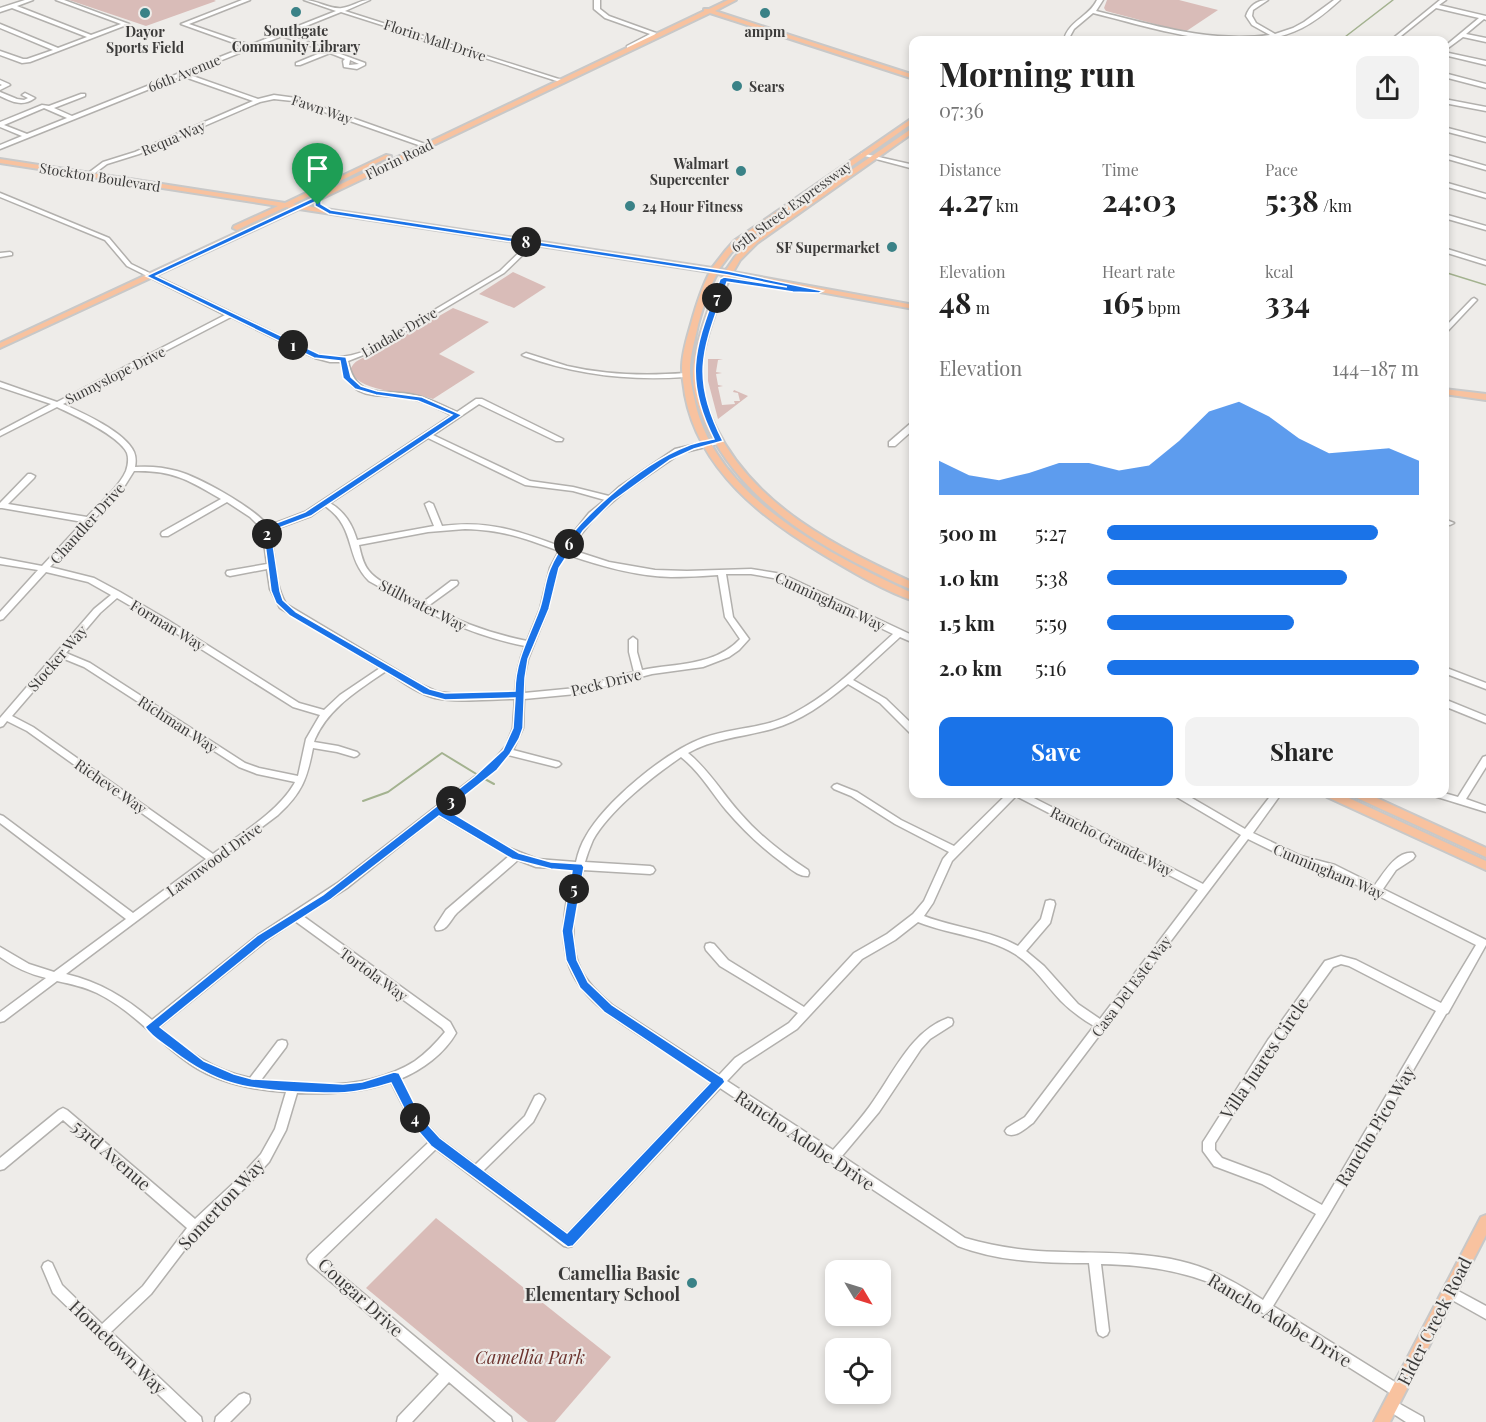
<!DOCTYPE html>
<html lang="en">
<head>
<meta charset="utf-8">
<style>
	body { margin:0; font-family:"Playfair Display",serif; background:#f2f2f2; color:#222; height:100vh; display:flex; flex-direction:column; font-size:22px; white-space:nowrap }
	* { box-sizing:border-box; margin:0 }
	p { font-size:20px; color:#767676 }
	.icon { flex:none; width:33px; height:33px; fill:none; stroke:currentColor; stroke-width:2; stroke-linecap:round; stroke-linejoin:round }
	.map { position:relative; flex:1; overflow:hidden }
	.sheet { position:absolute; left:909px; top:36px; width:540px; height:762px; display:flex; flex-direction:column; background:#fff; border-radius:12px; box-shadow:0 3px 9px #0003 }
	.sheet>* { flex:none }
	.needle { width:39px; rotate:128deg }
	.buttons { position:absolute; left:825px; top:1260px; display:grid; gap:12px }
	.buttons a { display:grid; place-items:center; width:66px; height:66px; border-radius:12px; background:#fff; box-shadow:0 3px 9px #0003; font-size:30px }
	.pin { position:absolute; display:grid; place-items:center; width:51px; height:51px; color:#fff; margin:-62px -26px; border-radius:50% 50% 50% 0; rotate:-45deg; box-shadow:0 0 6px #0007 }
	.pin .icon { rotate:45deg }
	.km { position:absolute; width:30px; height:30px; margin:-15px; border-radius:50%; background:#222; color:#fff; font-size:16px; line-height:30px; text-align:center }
	.round { display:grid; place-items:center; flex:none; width:63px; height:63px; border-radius:12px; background:#f2f2f2 }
	.overview { display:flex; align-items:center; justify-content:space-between; height:102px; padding:0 30px }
	h1 { font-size:33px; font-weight:700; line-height:45px }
	.metrics { display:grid; grid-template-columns:repeat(3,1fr); gap:9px; height:102px; padding:6px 30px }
	.metrics div { display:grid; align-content:center }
	.metrics b { font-size:30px; font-weight:700 }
	.metrics small { font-size:16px; font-weight:400 }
	.metrics p { font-size:16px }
	.chart { height:168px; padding:12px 30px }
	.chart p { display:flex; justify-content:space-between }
	.chart svg { width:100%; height:108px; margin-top:6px; fill:#1a73e8; opacity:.7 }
	.cta { display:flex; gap:12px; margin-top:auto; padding:12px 30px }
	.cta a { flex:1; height:69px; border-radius:12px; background:#1a73e8; color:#fff; font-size:24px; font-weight:700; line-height:69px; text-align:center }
	.cta a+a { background:#f2f2f2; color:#222 }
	ul { padding:0 30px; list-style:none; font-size:20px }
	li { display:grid; grid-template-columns:96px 72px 1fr; align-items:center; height:45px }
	li i { height:15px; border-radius:8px; background:#1a73e8 }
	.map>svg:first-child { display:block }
	.green { fill:#d9bcb8 }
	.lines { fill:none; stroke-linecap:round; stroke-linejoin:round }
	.stream-far1 { stroke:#a3b28f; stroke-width:1.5 }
	.stream { stroke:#a3b28f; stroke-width:2 }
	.minor-casing { stroke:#b2b0ad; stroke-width:3 }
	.major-casing { stroke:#c8c8c8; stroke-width:4 }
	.minor { fill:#fff; fill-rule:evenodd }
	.major { fill:#f8c29f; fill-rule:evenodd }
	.route { fill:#1a73e8; stroke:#fff; stroke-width:1.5; fill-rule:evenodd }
	.poi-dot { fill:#3a8287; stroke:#eeece9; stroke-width:2 }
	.labels { text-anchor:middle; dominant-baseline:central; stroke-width:4.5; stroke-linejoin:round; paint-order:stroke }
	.far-poi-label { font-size:14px; font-weight:bold; fill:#3c3b3a; stroke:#eeece9 }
	.far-street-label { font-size:14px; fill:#3c3b3a; stroke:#eeece9 }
	.street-label { font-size:15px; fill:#3c3b3a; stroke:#eeece9 }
	.near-street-label { font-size:18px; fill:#3c3b3a; stroke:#eeece9 }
	.near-poi-label { font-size:18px; font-weight:bold; fill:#3c3b3a; stroke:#eeece9; text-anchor:end }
	.near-park-label { font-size:18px; font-style:italic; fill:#6d342f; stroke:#eeece9 }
</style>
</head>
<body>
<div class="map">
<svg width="1486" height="1422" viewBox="0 0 1486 1422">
	<rect width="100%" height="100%" fill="#eeece9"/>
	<g class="green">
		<polygon points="69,0 214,0 216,1 146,26"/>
		<polygon points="1107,0 1179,0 1218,10 1185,32 1106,11 1104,8"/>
		<polygon points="513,272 546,287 514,308 479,294"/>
		<path d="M453 308 489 322 439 354 475 372 433 399C408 390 363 395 350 371 353 360 363 358 373 354Z"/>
		<polygon points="708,359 723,359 718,360 716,372 722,373 716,374 718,385 723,386 718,387 722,405 735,404 734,401 740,401 738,393 733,392 734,390 748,396 718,419 708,381"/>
		<polygon points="436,1218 611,1357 555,1422 528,1422 366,1288"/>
	</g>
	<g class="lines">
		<g class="stream-far1">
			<polyline points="1341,40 1393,0"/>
			<polyline points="1444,272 1486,285"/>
		</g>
		<g class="stream">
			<polyline points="483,778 494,784"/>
			<polyline points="363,801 388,792 442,753 478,775"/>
		</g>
		<g class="minor-casing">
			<g id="minor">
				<polygon points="25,0 33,0 17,6 91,35 121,24 56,0 64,0 129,24 30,62 22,63 0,55 0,51 23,59 27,59 53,50 0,28 0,24 58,48 87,37 12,8 0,12 0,8"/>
				<path d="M242 0H250L189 24 250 45 336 11 304 0C316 0 332 10 342 8 352 7 359 0 370 0L345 11 565 81 560 82 341 12 286 34 365 63V65L357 69 344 67 343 61 345 59 330 53 300 65H296V63L325 51 282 36 187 74 258 99 274 95 296 98 428 145V147H424L293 101 274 99 260 102 139 154 107 164 91 176H87V174L103 162 135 152 253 101 182 76 0 149V145L22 136 0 127V122L42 105 49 106 81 94H85V96L54 108 72 116 245 47 181 24ZM350 60 359 64 349 65ZM44 108 67 118 27 134 4 125Z"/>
				<polygon points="594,0 600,0 600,9 609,16 656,33 653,37 632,48 631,50 627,50 627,46 650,34 605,18 594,9"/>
				<path d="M1097 0H1103L1096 11C1155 25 1208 43 1270 35L1252 25 1246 16C1249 6 1257 0 1268 0L1253 10 1252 16 1256 23 1275 34 1293 28 1304 22 1334 0H1340C1329 10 1316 21 1302 28 1240 59 1156 28 1093 13L1074 29 1068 40H1064C1068 21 1089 17 1097 0Z"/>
				<polygon points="1440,0 1446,0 1439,5 1486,16 1486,20 1484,19 1466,34 1486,38 1486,42 1463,37 1444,51 1444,47 1479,18 1436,8 1396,40 1391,40"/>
				<polygon points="1444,52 1486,61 1486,65 1444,55"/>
				<polygon points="1444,73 1486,84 1486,88 1444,77"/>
				<polygon points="0,80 9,84 10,85 0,90 0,86 2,85 0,84"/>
				<path d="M0 92 17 99 24 100 28 98 22 95 25 93 35 98C23 107 12 102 0 96Z"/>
				<polygon points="1444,99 1486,107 1486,111 1444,103"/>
				<polygon points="1444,127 1486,138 1486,142 1444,131"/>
				<polygon points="861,153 914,165 914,169 861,155"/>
				<polygon points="1444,154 1486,166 1486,170 1444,158"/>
				<polygon points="1444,182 1486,194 1486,198 1444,186"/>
				<path d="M0 193 109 238 131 264 319 355C336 359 351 357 367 350L500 271 530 242H534V244L504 273 371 352 348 361C356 401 383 388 414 395 429 398 443 406 457 412L476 399H482L563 439 562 441H556L479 404 433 435 530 481 573 487 609 496 619 487 675 449 719 439H722V443L681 453 625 491 595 517 569 549 609 562 655 570 687 571 751 569 782 574 914 636V643L900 637 853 680 886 699 914 726V735L911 734 880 703 848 684C825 703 801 721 772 729 744 737 715 738 688 753 709 770 722 793 740 813 759 835 783 854 808 870L809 873 808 876C799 877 791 869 784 864 762 848 743 830 726 810 711 792 700 772 681 757 652 777 610 810 593 840 590 847 587 855 585 862L650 866 653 867 655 870 653 873 650 874 583 870C576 901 566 940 581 970 588 984 600 995 612 1005L719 1075 735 1058 789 1023 798 1013 720 966 706 950 705 947 706 944 710 943 714 944 728 960 804 1007 854 953 887 934 913 914 924 901 943 859 949 852 895 824 851 796 834 789 832 787 834 785 837 784 857 792 901 820 954 846 1007 794H1026L1203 884 1241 835 1175 796 1174 794H1185L1245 829 1272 794H1281L1253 833 1301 856 1335 865 1375 885C1384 873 1396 851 1413 853L1415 856 1413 859 1396 870 1383 889 1486 940V945L1448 1013 1446 1014 1328 1216 1273 1306 1403 1387 1404 1391 1403 1395 1398 1397 1393 1395 1223 1288C1182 1270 1144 1265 1101 1264L1109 1331 1107 1335 1103 1337 1099 1335 1097 1331 1089 1263C1044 1263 1000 1262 958 1246L720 1088 572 1246 568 1247 564 1246 436 1149 322 1259 511 1417 512 1422H496L449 1382 412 1422H397L398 1417 439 1374 309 1263 307 1259 309 1255 429 1142 412 1123 391 1082C361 1093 329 1094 297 1093L286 1130 269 1162 247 1186 199 1231 151 1294 111 1332 201 1417 202 1422H187L53 1293 42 1267 44 1263 48 1261 52 1263 62 1285 102 1324 143 1286 187 1228 63 1120 4 1169 0 1170V1158L59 1110 63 1108 67 1110 195 1219 239 1178 261 1154 275 1129 286 1092C254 1090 221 1084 193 1066 159 1044 134 1011 97 993 85 987 71 984 57 981L4 1021 0 1022V1012L46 978C29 974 14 967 0 957V947L29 964 54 972 126 919 0 823V815L3 816 133 913 206 859 27 731 7 721 3 726 0 727V718L94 609 111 595 88 582 46 572 3 619 0 620V612L38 570 0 564V558L42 566 83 522 2 508H0V503L28 474H31L35 476 34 478 8 504 87 517C99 504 119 487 126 471 128 465 129 459 127 453 120 436 74 415 57 407L0 436V431L51 404 0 387V382L57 402 225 315 127 266 105 240 0 197ZM231 317 315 358 330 362H341C350 405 380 392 413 399 427 402 440 410 452 415L305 512 268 526C255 508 199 477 177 471 163 467 149 466 135 467 136 462 136 457 134 452 125 432 83 413 63 404ZM428 438 525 485 573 491 605 500 589 513 562 547C519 531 489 520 442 526L433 504 429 502 425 504 434 526 357 540C352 524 345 512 330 503ZM134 471C172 470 189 480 221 499L162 532 161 534 162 536H168L227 502 250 517 262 529 267 564 227 571 226 573 227 575 230 576 267 569 270 589 280 608 380 668 340 695 324 710 299 703 166 619 120 592 94 578 50 567 124 487ZM325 506C357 528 344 556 369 581 419 609 468 635 525 646 519 661 516 676 515 693L456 694 438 692 420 684 286 604C273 582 276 555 270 531L311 516ZM465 529C503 530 524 538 559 551L550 568 540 609 527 641C492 634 460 622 428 606L457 585 458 583 457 581H451L422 603C408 595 378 583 369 571 363 564 361 554 359 545L428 532ZM566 554C600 566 635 576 671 577 687 577 703 576 718 575L725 617 740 639C715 666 677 663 642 670L637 652V640L633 637 629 640V652L634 672 576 688 524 693V678L528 659 548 609 558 568ZM726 574H751L779 579 893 634C862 662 832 693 794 713 766 729 733 727 703 738 665 752 606 801 586 836 581 844 578 853 576 862L537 859 509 848 445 810 496 769 508 755 556 767 559 766 561 764 559 762 513 750 523 728 524 699 576 694 652 674 703 667 729 657 739 650 749 639 733 617ZM117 598 160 623 293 707 320 715 306 739 298 776 259 768 245 763 90 663 66 653 100 613ZM62 658 84 667 239 767 257 774 295 782 294 784C277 813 240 834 213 854L33 727 12 716ZM386 671C401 681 418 694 435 698 458 703 491 699 515 699L513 728 506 746 490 765 339 882 258 935 152 1020C126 998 100 982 66 974L278 815C302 793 307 779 313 748L337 752 354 757 357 756 359 754 357 752 338 746 314 742 315 739C329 707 359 690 386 671ZM1016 796 1198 890 1100 1019 1078 1004 1044 966 1026 951 1050 923 1055 904 1054 901 1050 900 1046 901 1041 919 1018 946C989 930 955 928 924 916L933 903 952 861ZM438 815 509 856 446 910 435 927 436 930C447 932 450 920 457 913 477 895 498 878 518 860L536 867 574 869C567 896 560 927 566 955 575 998 617 1020 650 1042 671 1055 691 1069 712 1082L567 1234 483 1171 533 1122 545 1099 543 1096 539 1094 535 1096 525 1116 475 1165 440 1139 420 1117 400 1079C422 1070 444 1054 456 1033L450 1022 303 916 347 888ZM1248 839 1295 862 1329 871 1476 945 1441 1003 1356 960 1341 956 1325 961 1268 1040 1205 1139 1203 1142V1151L1214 1166 1262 1184 1316 1214 1263 1300C1237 1283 1211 1268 1180 1261 1133 1250 1085 1254 1038 1251 1013 1249 989 1245 965 1238L842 1156 879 1112 921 1049 930 1039 952 1025 953 1022 952 1019 948 1018C912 1031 895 1070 874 1100 862 1118 847 1134 833 1150L727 1081 743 1064 797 1029 862 959 895 940 918 922C950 935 986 936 1015 954 1034 966 1046 985 1061 1001 1071 1011 1082 1019 1094 1026L1025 1117 1007 1128 1005 1131 1007 1134C1016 1138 1026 1128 1033 1123ZM295 921 442 1028 445 1032C436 1043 426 1053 415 1061 371 1089 311 1088 261 1080L286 1047 287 1044 286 1041 282 1040 278 1041 250 1078C214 1071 186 1051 159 1027L266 941ZM1341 964 1349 966 1436 1011 1322 1205 1270 1176 1222 1158 1215 1150V1143L1276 1046 1333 967Z"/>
				<polygon points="1444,214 1486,226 1486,230 1444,218"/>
				<polygon points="1444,248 1486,261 1486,265 1444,252"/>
				<polygon points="10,252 12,253 12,255 0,257 0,253"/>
				<polygon points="1474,298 1477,300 1476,301 1444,335 1444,328 1472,299"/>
				<path d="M526 353C540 357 553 362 567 366 606 375 645 376 685 373L689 375 685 377C629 381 577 375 524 356L522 355Z"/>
				<polygon points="911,423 914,423 914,429 895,446 889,446 889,442"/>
				<polygon points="1444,519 1454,523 1450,525 1444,524"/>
				<polygon points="1444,667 1486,683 1486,689 1444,673"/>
				<polygon points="1444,699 1486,716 1486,723 1444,706"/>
				<polygon points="1486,756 1486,767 1466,799 1486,806 1486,812 1434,796 1433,794 1444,793 1458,797 1483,757"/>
				<polygon points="1449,1286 1486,1306 1486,1319 1445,1296 1443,1292 1445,1288"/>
				<polygon points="244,1393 249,1395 250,1399 249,1403 230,1422 215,1422 216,1417 239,1395"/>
				<polygon points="1391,1399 1423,1417 1424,1422 1406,1422 1386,1409 1385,1405 1386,1401"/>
			</g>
		</g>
		<g class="major-casing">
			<g id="major">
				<path d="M728 0H736L715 11 914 75V79L710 13 306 206 712 268 726 250 734 241 914 117V122L740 245 731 253 719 269 726 270 735 257 751 239 914 127V132L757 243 740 260 733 272 914 305V309L731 276C718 302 701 347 701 376 702 394 708 412 716 428 755 507 838 548 914 583V590C898 585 883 576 868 569 804 537 742 496 709 431 701 415 694 397 693 379 692 350 710 301 724 275L717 274C708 290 703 307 698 325 695 340 690 355 690 370 690 379 692 388 694 397 713 498 830 554 914 594V601C884 591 851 571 824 555 763 519 699 470 685 395 684 386 682 378 682 368 682 353 687 338 691 324 696 306 701 289 710 272L299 209 0 348V343L290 208 286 207 237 230 233 228 234 226 278 206 0 163V159L285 203 386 155 391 156 293 204 297 205 704 11V9H709Z"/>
				<polygon points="1444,389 1486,394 1486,400 1444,394"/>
				<polygon points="1325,794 1340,794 1486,861 1486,870 1327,797"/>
				<polygon points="1353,794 1368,794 1486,848 1486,857 1355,797"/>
				<polygon points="1486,1215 1486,1235 1390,1422 1374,1422 1481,1217"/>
			</g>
		</g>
		<use href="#minor" class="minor"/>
		<use href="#major" class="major"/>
	</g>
	<path class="route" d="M317 196H321V204L331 210 728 271 823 291 819 293 793 292 727 282C704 347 689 375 723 441L694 449 670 460 613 501 583 531 559 568 549 609 528 659 525 678 523 728 519 739 510 754 497 770 447 810 519 853 551 862 582 864 584 867 573 931 577 960 588 982 612 1005 723 1078 725 1082 573 1246 568 1247 431 1146 412 1124 391 1083C353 1095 336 1094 296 1092 244 1089 216 1084 173 1051 164 1044 151 1037 145 1027L258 935 323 895 474 777 503 750 513 728 515 698 445 700 423 694 290 616 276 603 271 591 263 528 305 512 452 415 418 401 376 395 355 389 343 378 340 361 314 358 146 276ZM315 202V206L329 214 728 275 787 287 724 277 720 279C697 344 681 374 714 439 705 441 695 442 687 446 643 462 568 524 550 569 544 583 544 599 538 613 528 639 515 662 515 691L445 693 430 689 296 612 283 600 280 591 271 531 311 516 462 415 422 397 377 391 361 386 351 377 346 357 319 354 156 276ZM439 816 512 859 551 869 572 871 562 931 566 960 580 988 604 1012 710 1083 567 1233 440 1138 421 1117 399 1073 394 1072 362 1082 343 1084 252 1079 234 1074 204 1061 160 1027 266 941 330 900Z"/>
	<g class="poi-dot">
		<circle cx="296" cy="12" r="6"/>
		<circle cx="145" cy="13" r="6"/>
		<circle cx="765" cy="13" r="6"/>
		<circle cx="737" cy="86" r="6"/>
		<circle cx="741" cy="171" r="6"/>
		<circle cx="630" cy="206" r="6"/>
		<circle cx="892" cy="247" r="6"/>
		<circle cx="692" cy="1283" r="6"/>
	</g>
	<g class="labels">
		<g class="far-poi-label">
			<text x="296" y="30">Southgate<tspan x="296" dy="16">Community Library</tspan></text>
			<text x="145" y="31">Dayor<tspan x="145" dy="16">Sports Field</tspan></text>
			<text x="765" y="31">ampm</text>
			<text x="749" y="86" text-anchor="start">Sears</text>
			<text x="729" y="163" text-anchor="end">Walmart<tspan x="729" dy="16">Supercenter</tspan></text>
			<text x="642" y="206" text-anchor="start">24 Hour Fitness</text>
			<text x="880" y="247" text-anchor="end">SF Supermarket</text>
		</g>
		<g class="far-street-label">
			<text transform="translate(435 40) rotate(18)">Florin Mall Drive</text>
			<text transform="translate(184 73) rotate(-22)">66th Avenue</text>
			<text transform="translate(322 109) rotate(19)">Fawn Way</text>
			<text transform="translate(173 138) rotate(-23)">Requa Way</text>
			<text transform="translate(399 159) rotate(-26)">Florin Road</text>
			<text transform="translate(100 177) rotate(9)">Stockton Boulevard</text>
			<text transform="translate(791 206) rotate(-36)">65th Street Expressway</text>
			<text transform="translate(399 332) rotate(-30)">Lindale Drive</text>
			<text transform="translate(115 375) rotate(-27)">Sunnyslope Drive</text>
		</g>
		<g class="street-label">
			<text transform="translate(87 523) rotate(-48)">Chandler Drive</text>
			<text transform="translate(830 601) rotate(25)">Cunningham Way</text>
			<text transform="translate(423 605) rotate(27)">Stillwater Way</text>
			<text transform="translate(168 625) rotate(31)">Forman Way</text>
			<text transform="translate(57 658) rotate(-49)">Stocker Way</text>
			<text transform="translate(606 682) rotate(-14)">Peck Drive</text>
			<text transform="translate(178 724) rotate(33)">Richman Way</text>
			<text transform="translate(111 786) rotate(35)">Richeve Way</text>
			<text transform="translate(1112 841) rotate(27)">Rancho Grande Way</text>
			<text transform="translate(214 859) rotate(-36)">Lawnwood Drive</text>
			<text transform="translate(1329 871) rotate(23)">Cunningham Way</text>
			<text transform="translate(374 974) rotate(36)">Tortola Way</text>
			<text transform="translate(1131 986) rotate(-53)">Casa Del Este Way</text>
		</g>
		<g class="near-street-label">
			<text transform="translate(1264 1058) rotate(-56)">Villa Juares Circle</text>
			<text transform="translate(1375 1126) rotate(-59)">Rancho Pico Way</text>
			<text transform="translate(805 1140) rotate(34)">Rancho Adobe Drive</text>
			<text transform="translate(112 1155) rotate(41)">53rd Avenue</text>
			<text transform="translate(221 1204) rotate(-47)">Somerton Way</text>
			<text transform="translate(361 1297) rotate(42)">Cougar Drive</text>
			<text transform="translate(1280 1320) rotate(31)">Rancho Adobe Drive</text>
			<text transform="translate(1434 1321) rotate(-63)">Elder Creek Road</text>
			<text transform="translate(118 1347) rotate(44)">Hometown Way</text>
		</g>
		<g class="near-poi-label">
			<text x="680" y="1273">Camellia Basic<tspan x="680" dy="21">Elementary School</tspan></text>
		</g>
		<g class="near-park-label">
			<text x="530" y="1357">Camellia Park</text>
		</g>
	</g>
</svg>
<div class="buttons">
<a><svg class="needle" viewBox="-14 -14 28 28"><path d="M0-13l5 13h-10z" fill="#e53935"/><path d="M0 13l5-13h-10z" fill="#767676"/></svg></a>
<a><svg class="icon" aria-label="locate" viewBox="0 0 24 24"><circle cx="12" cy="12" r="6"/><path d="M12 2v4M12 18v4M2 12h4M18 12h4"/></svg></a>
</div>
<div class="pin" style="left:318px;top:205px;background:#1e9e55"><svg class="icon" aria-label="arrive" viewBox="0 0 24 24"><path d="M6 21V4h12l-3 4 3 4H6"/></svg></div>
<b class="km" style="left:293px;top:345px">1</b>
<b class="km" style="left:267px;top:534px">2</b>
<b class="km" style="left:451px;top:801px">3</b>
<b class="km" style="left:415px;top:1118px">4</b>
<b class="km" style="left:574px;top:889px">5</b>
<b class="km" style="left:569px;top:544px">6</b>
<b class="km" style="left:717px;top:298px">7</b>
<b class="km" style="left:526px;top:242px">8</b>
<section class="sheet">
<div class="overview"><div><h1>Morning run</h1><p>07:36</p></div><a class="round"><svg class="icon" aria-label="share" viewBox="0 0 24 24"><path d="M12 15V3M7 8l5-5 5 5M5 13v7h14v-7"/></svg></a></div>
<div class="metrics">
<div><p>Distance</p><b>4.27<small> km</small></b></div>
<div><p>Time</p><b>24:03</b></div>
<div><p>Pace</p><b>5:38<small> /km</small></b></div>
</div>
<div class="metrics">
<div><p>Elevation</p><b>48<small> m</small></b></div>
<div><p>Heart rate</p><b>165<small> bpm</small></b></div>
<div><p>kcal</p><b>334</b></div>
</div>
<div class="chart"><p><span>Elevation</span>144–187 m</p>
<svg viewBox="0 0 160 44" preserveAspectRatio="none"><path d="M0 44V30L10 36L20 38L30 35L40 31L50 31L60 34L70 32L80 22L90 10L100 6L110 12L120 21L130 27L140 26L150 25L160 30V44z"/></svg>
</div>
<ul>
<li><b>500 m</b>5:27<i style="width:87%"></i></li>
<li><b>1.0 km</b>5:38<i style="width:77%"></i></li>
<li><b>1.5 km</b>5:59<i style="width:60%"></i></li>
<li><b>2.0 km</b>5:16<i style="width:100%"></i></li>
</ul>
<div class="cta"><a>Save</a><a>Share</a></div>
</section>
</div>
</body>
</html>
